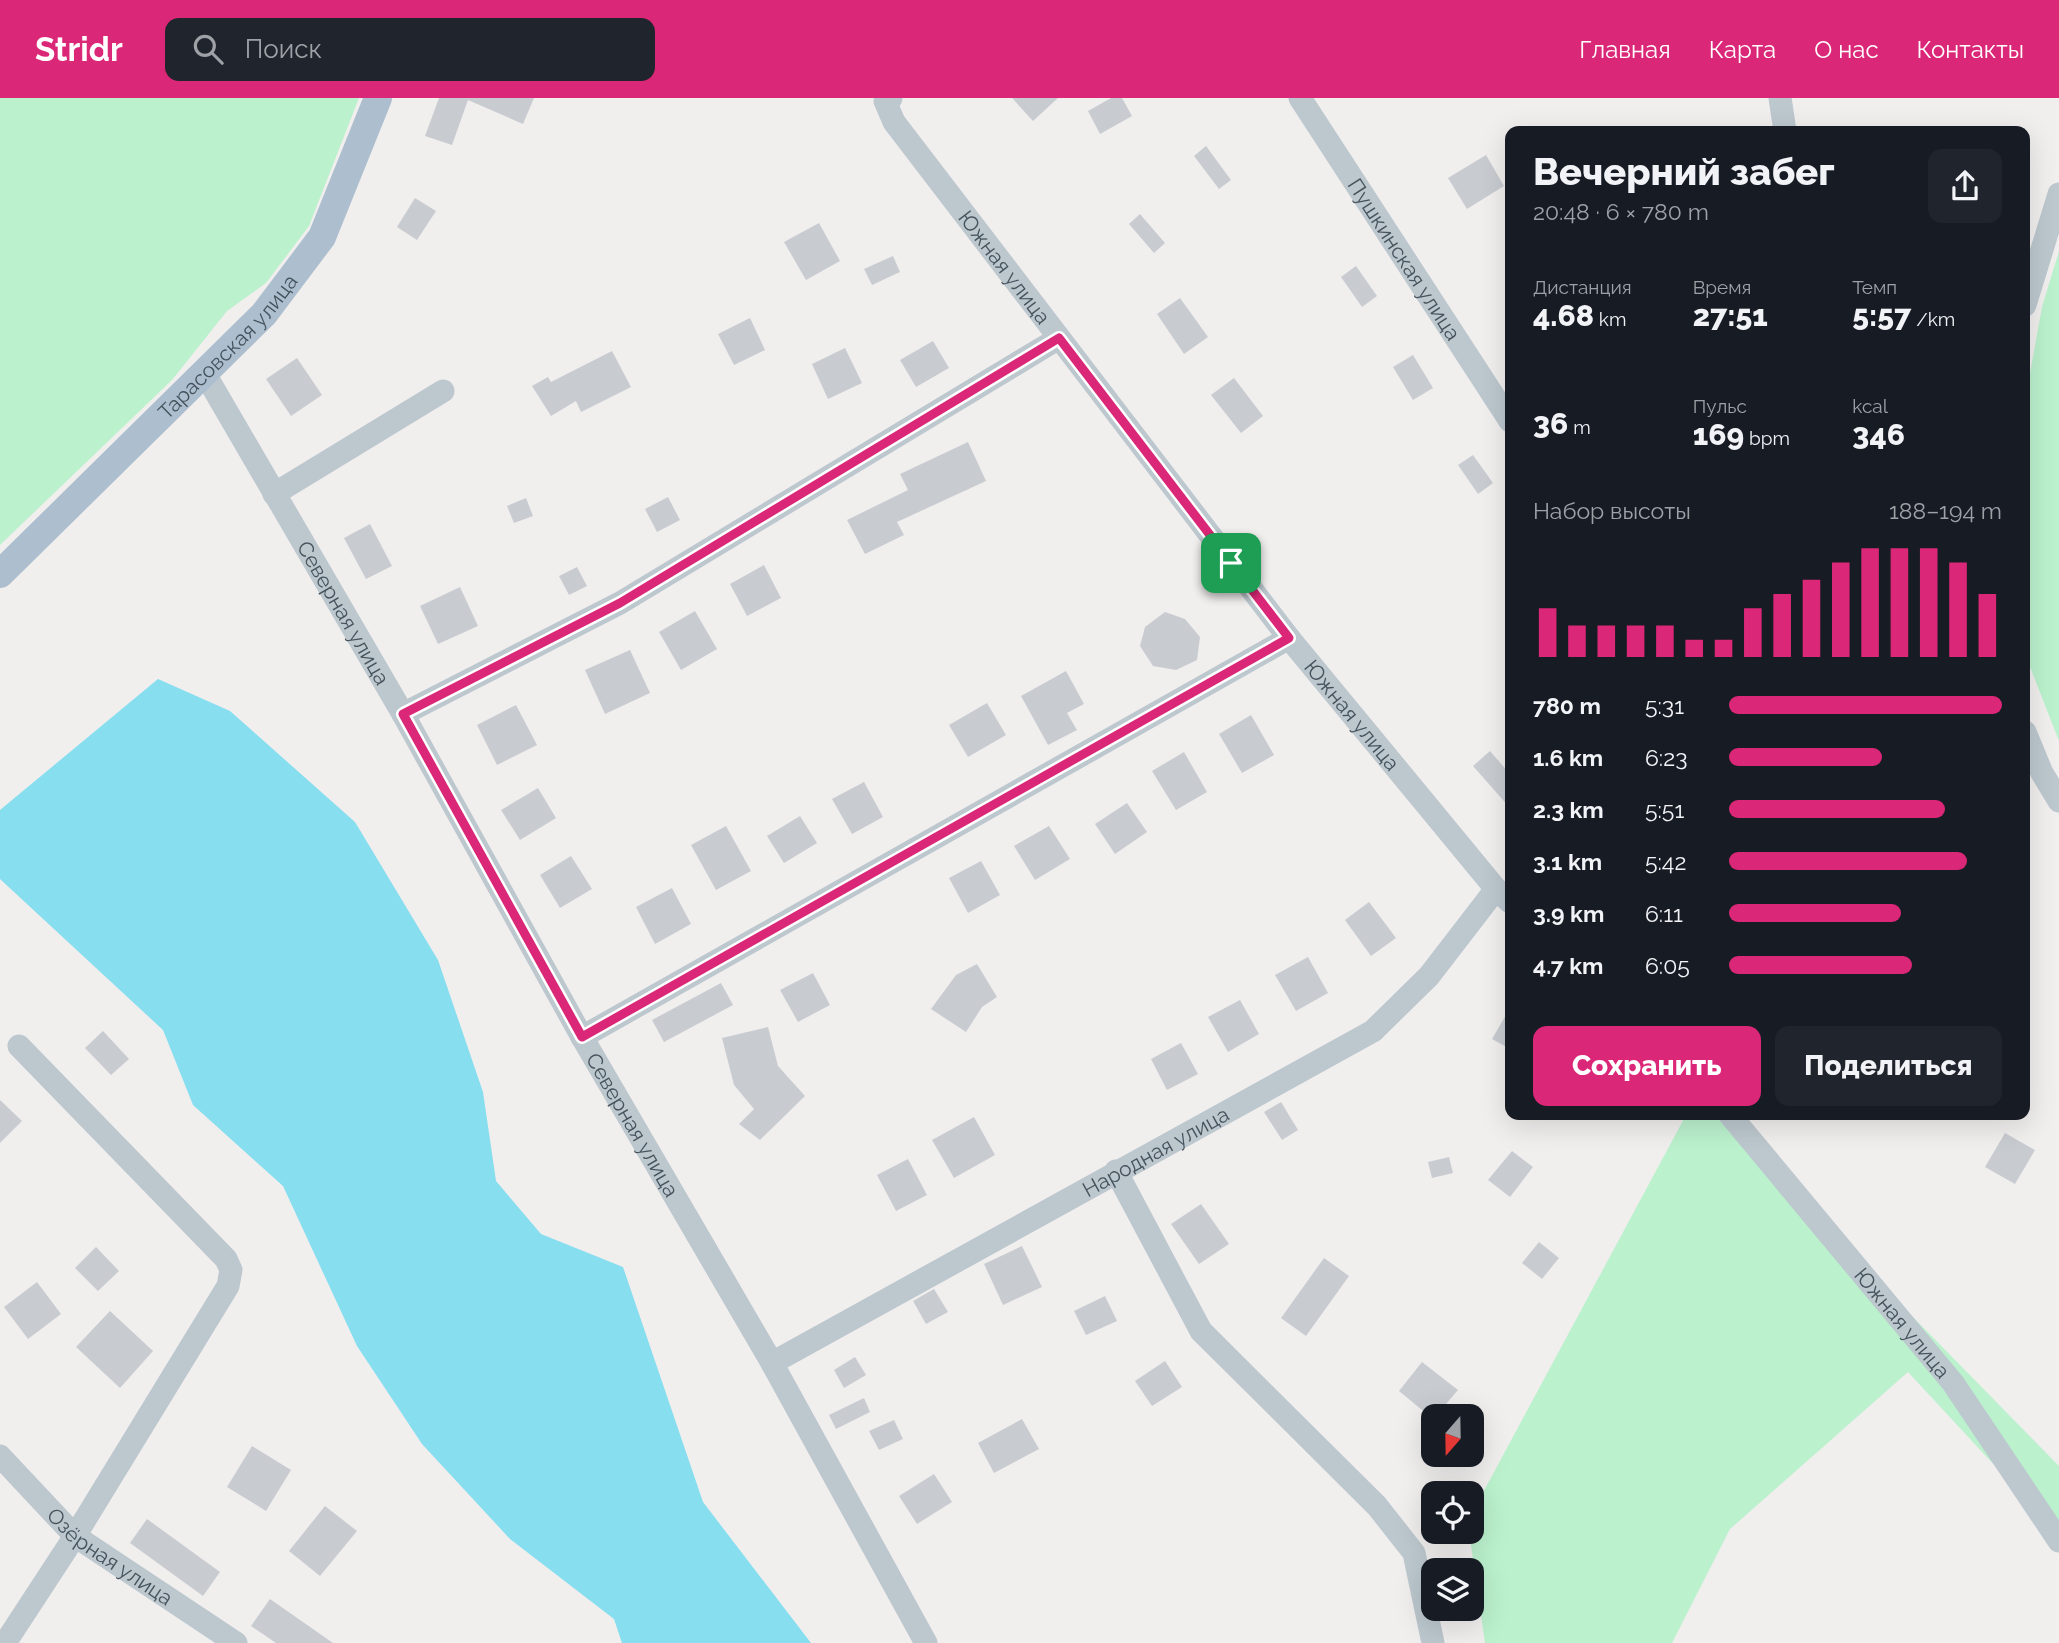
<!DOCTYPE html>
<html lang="ru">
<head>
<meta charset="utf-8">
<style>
	body { margin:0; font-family:Raleway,sans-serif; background:#20242c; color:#f1f3f6; height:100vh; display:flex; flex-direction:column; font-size:26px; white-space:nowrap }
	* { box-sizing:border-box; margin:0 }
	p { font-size:23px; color:#9ea1a6 }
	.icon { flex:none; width:38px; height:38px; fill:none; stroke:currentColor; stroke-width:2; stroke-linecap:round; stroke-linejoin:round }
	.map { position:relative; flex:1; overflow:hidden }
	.side { position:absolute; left:1505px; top:28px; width:525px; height:994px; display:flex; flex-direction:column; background:#171b24; border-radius:14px; box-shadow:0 7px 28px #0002 }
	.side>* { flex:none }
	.needle { width:46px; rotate:200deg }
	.controls { position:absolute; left:1421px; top:1306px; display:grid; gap:14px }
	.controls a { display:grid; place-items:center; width:63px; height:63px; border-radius:14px; background:#171b24; box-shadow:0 7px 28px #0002; font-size:35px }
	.pin { position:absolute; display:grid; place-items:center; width:60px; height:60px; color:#fff; margin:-30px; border-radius:14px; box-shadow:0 4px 10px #0006 }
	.round { display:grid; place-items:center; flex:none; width:74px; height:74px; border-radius:14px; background:#20242c }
	.headline { display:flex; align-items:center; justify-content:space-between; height:119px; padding:0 28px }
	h1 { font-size:38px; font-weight:800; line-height:52px }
	.stats { display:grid; grid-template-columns:repeat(3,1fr); gap:10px; height:119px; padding:7px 28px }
	.stats div { display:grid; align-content:center }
	.stats b { font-size:30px; font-weight:800 }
	.stats small { font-size:19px; font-weight:400 }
	.stats p { font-size:19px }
	.chart { height:196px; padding:14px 28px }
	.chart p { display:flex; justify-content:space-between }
	.chart svg { width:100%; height:126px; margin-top:7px; stroke:#db2777; stroke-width:6 }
	.primary-button { display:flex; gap:14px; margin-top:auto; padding:14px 28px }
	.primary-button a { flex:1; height:80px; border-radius:14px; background:#db2777; color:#fff; font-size:28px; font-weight:800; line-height:80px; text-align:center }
	.primary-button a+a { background:#20242c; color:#f1f3f6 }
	ul { padding:0 28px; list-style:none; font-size:23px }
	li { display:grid; grid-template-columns:112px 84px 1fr; align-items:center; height:52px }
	li i { height:18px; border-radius:9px; background:#db2777 }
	header { display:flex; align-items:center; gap:42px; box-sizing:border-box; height:98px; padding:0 35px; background:#db2777; color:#fff }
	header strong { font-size:33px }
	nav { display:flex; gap:38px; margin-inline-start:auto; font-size:24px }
	.search { width:490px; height:63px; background:#20242c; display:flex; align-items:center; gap:18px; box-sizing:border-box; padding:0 24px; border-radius:14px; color:#9ea1a6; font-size:26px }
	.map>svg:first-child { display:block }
	.green { fill:#bbf1cd }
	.water { fill:#86deef }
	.building { fill:#c8ccd1 }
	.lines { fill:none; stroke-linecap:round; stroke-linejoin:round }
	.minor { stroke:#bcc7ce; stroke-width:23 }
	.major { stroke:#adbfcf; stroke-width:28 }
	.route-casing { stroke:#fff; stroke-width:14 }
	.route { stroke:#db2777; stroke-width:9 }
	.labels { text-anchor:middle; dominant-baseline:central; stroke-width:5; stroke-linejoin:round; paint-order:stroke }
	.street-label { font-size:21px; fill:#46535d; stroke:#fff }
</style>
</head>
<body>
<header>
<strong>Stridr</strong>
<div class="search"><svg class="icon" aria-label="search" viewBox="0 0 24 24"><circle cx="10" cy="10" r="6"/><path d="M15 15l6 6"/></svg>Поиск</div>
<nav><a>Главная</a><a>Карта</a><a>О нас</a><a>Контакты</a></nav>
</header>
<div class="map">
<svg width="2059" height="1545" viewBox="0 0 2059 1545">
	<rect width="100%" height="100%" fill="#f1eeee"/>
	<g class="green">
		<polygon points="0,0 359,0 309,128 266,185 227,213 172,282 0,447"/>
		<polygon points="2059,153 2059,643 2025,556 2025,303 2042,209"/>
		<polygon points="1686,1017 1715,1017 2059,1368 2059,1437 1908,1274 1730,1431 1672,1545 1485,1545 1469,1433 1472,1433 1472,1415"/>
	</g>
	<polygon class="water" points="158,581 230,613 355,724 438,862 483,994 496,1083 541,1136 623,1169 703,1404 811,1545 622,1545 614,1521 510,1441 422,1346 357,1248 283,1088 193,1007 163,932 0,781 0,712"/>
	<g class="building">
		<polygon points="439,0 534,0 523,26 468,2 452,47 425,38"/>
		<polygon points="1012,0 1058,0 1033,23"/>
		<polygon points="1111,0 1122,0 1132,18 1100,36 1088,13"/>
		<polygon points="1206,48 1231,82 1219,91 1194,58"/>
		<polygon points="1486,57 1504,88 1467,111 1448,80"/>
		<polygon points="415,100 436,113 417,142 397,129"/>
		<polygon points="1140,116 1165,145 1154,155 1129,126"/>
		<polygon points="819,125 840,163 806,182 784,144"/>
		<polygon points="893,158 900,174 872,187 864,171"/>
		<polygon points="1356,168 1377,198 1362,209 1341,179"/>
		<polygon points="1180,200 1208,239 1184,256 1157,216"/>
		<polygon points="750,220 765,252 734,267 718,236"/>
		<polygon points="933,243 949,270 916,289 900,262"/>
		<polygon points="845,250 862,285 828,301 812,266"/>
		<polygon points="612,253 631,289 581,314 576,303 551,318 532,288 548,279 551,284"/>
		<polygon points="1413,257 1433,290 1413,302 1393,269"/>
		<polygon points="297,260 322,297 291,318 266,281"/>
		<polygon points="1234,280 1263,318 1241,335 1211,297"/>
		<polygon points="968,344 986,383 897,424 904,437 865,456 847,422 908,392 900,376"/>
		<polygon points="1473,357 1493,385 1478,396 1458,367"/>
		<polygon points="668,399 680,422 657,434 645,411"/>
		<polygon points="526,400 533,418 514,425 507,408"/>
		<polygon points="370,426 392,468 366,481 344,440"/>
		<polygon points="764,467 781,500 747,518 730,486"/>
		<polygon points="577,469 587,488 569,497 559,478"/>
		<polygon points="460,489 478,528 438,546 420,508"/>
		<polygon points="695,513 717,551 681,572 659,534"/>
		<polygon points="1165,514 1185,521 1200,539 1197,562 1176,572 1153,568 1140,548 1145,529"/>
		<polygon points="630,552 650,595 605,616 585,572"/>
		<polygon points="1066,573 1084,606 1067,615 1077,632 1048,647 1021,598"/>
		<polygon points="987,605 1006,637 968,659 949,627"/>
		<polygon points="516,607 537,647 497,667 477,627"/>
		<polygon points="1251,617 1274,657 1242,675 1219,636"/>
		<polygon points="1490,653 1510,676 1510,710 1473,668"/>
		<polygon points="1184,654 1207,694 1176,712 1152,673"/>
		<polygon points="864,684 883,719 852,736 832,701"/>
		<polygon points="538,690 556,720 520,742 501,712"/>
		<polygon points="1127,705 1147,734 1115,756 1095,726"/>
		<polygon points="800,718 817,745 784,765 767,738"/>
		<polygon points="726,728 751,773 716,792 691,747"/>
		<polygon points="1049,728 1070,761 1035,782 1014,748"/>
		<polygon points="571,758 592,791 560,810 540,777"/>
		<polygon points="981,763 1000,797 968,815 949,780"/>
		<polygon points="672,790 691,826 655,846 636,809"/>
		<polygon points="1369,804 1396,840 1371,858 1345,822"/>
		<polygon points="1308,859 1328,895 1296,913 1275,877"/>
		<polygon points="977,866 997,899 982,909 966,934 931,911 956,877"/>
		<polygon points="813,875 830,907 798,924 780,892"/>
		<polygon points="721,885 733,907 664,944 652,922"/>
		<polygon points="1240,902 1259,936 1228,954 1208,919"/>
		<polygon points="1510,910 1510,951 1492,941"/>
		<polygon points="768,929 778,968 805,998 760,1042 739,1026 754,1011 734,987 722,940"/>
		<polygon points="103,933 129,961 111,977 85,950"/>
		<polygon points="1181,945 1198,976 1167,992 1151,961"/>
		<polygon points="0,1002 22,1023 0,1045"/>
		<polygon points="1281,1004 1298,1032 1282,1042 1264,1014"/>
		<polygon points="974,1019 995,1057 954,1080 932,1042"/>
		<polygon points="2005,1035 2035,1052 2015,1086 1985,1069"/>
		<polygon points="1512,1053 1533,1069 1510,1099 1488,1082"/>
		<polygon points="1449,1059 1453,1075 1432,1080 1428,1064"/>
		<polygon points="908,1061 927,1097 896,1113 877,1077"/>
		<polygon points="1201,1106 1229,1146 1199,1166 1171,1126"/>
		<polygon points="1539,1144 1559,1160 1542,1181 1522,1165"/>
		<polygon points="1022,1148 1042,1189 1003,1207 984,1166"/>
		<polygon points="96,1149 119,1173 98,1193 75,1170"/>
		<polygon points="1324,1160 1349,1178 1306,1238 1281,1220"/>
		<polygon points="37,1184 61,1216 28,1241 4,1209"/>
		<polygon points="934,1191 948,1214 926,1226 913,1203"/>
		<polygon points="1105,1198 1117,1223 1086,1237 1074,1213"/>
		<polygon points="110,1213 153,1253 120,1290 76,1249"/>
		<polygon points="855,1259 866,1277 844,1290 834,1272"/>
		<polygon points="1165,1263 1182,1289 1152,1308 1135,1283"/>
		<polygon points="1422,1264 1458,1292 1433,1321 1399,1293"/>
		<polygon points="864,1300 870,1314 836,1331 829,1317"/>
		<polygon points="1022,1321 1039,1351 994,1375 978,1345"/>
		<polygon points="894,1322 903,1341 879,1352 869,1333"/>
		<polygon points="252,1348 291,1372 266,1413 227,1389"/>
		<polygon points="934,1376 952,1404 917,1426 899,1398"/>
		<polygon points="325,1408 357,1433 320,1478 289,1453"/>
		<polygon points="147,1421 220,1474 203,1498 130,1445"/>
		<polygon points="270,1501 333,1545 276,1545 251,1528"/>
	</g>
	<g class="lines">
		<g class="minor">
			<path id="s1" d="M891 0 885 3 894 24 1289 540 1496 791 1510 804"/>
			<path id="s2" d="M1300 0 1510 323"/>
			<polyline points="1780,0 1785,33"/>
			<polyline points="2025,207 2059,96"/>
			<path id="s3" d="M205 276 403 616 582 939 772 1265 926 1545"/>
			<polyline points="274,396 443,293"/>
			<polyline points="403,616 620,505 1059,240"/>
			<polyline points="2025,634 2042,675 2059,703"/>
			<polyline points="582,939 1289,540"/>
			<path id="s4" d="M1730 1017 1953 1285 2059 1443"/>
			<polyline points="1116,1073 1201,1233 1377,1408 1414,1455 1433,1545"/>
			<path id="s5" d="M772 1265 1373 933 1429 878 1496 791"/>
			<path id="s6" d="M0 1358 75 1438 236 1545"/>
			<polyline points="5,1545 75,1438 228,1188 231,1172 226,1161 19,948"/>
		</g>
		<path class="major" id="s7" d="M0 476 264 216 322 139 378 0"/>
	</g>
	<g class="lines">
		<g class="route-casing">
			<polygon id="route" points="1059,240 1289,540 582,939 403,616 620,505"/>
		</g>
		<use href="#route" class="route"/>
	</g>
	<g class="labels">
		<g class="street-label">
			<text stroke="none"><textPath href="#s2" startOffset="192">Пушкинская улица</textPath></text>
			<text stroke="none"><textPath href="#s1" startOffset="212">Южная улица</textPath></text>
			<text stroke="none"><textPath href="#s7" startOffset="322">Тарасовская улица</textPath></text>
			<text stroke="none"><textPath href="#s3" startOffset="276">Северная улица</textPath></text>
			<text stroke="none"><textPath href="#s1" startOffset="779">Южная улица</textPath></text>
			<text stroke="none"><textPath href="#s3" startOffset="864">Северная улица</textPath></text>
			<text stroke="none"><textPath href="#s5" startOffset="438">Народная улица</textPath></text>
			<text stroke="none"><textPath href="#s4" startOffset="270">Южная улица</textPath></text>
			<text stroke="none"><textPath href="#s6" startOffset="150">Озёрная улица</textPath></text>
		</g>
	</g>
</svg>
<div class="controls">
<a><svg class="needle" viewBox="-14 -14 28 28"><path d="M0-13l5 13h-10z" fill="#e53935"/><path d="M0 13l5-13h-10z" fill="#9ea1a6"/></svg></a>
<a><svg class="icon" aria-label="locate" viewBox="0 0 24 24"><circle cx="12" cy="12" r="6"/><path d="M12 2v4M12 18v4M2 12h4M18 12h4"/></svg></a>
<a><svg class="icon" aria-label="layers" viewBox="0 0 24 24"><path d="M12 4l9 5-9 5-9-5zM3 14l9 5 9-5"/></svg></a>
</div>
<div class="pin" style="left:1231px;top:465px;background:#1e9e55"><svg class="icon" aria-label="arrive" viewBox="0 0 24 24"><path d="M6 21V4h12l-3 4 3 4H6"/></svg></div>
<section class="side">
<div class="headline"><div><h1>Вечерний забег</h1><p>20:48 · 6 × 780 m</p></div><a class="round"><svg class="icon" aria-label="share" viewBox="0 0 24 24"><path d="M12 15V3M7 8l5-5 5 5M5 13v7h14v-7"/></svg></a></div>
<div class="stats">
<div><p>Дистанция</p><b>4.68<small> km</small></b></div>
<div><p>Время</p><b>27:51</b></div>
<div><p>Темп</p><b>5:57<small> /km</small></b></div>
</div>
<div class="stats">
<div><b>36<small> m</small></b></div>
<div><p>Пульс</p><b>169<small> bpm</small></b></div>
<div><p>kcal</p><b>346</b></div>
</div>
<div class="chart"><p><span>Набор высоты</span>188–194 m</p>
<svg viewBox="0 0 160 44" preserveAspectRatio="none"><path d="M5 44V27M15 44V33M25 44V33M35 44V33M45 44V33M55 44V38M65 44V38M75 44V27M85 44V22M95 44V17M105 44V11M115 44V6M125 44V6M135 44V6M145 44V11M155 44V22"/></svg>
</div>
<ul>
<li><b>780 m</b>5:31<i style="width:100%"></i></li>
<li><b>1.6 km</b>6:23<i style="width:56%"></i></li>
<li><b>2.3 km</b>5:51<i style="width:79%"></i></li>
<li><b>3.1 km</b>5:42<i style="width:87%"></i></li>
<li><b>3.9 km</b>6:11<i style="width:63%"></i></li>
<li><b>4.7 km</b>6:05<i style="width:67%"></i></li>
</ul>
<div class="primary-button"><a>Сохранить</a><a>Поделиться</a></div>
</section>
</div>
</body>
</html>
